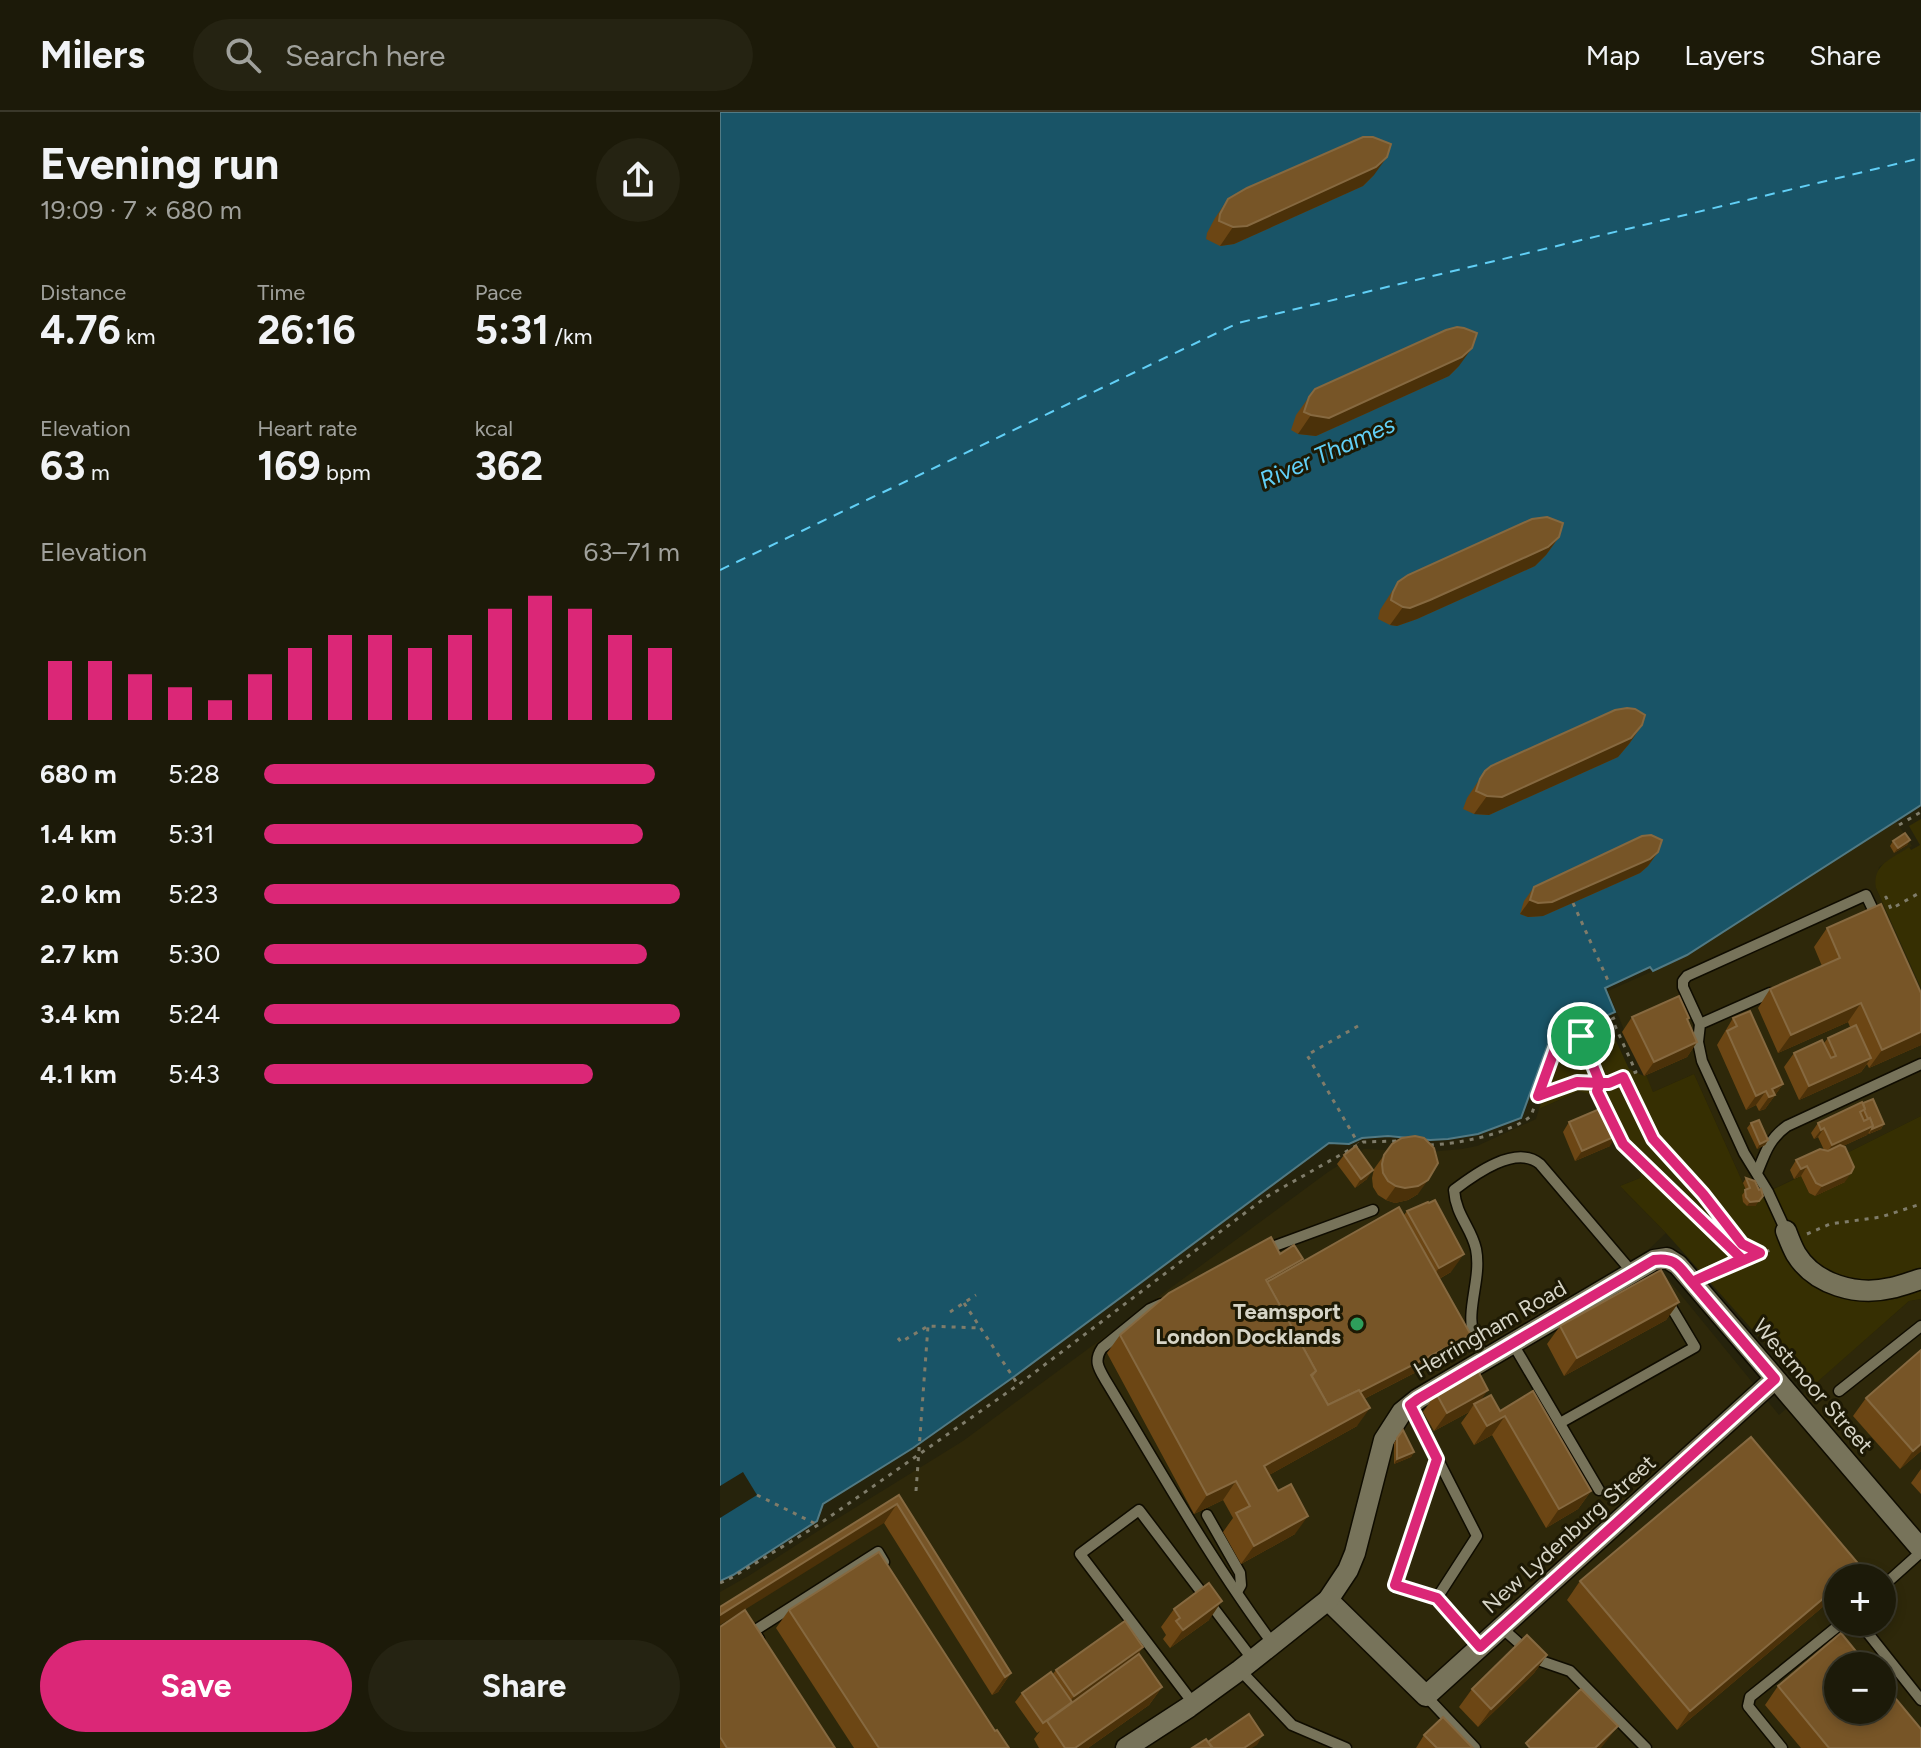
<!DOCTYPE html>
<html lang="en">
<head>
<meta charset="utf-8">
<style>
	body { margin:0; font-family:Figtree,sans-serif; background:#252312; color:#f1f3f6; height:100vh; display:flex; flex-direction:column; font-size:30px; white-space:nowrap }
	* { box-sizing:border-box; margin:0 }
	p { font-size:26px; color:#a0a19c }
	.icon { flex:none; width:44px; height:44px; fill:none; stroke:currentColor; stroke-width:2; stroke-linecap:round; stroke-linejoin:round }
	.map { position:relative; flex:1; overflow:hidden }
	.drawer { display:flex; flex-direction:column; background:#1c1a09; width:720px }
	.drawer>* { flex:none }
	.tools { position:absolute; left:1104px; top:1452px; display:grid; gap:16px }
	.tools a { display:grid; place-items:center; width:72px; height:72px; border-radius:50%; background:#1c1a09; box-shadow:0 4px 12px #0003,0 0 0 2px #3a382a; font-size:40px }
	.pin { position:absolute; display:grid; place-items:center; width:68px; height:68px; color:#fff; margin:-34px; border:4px solid #fff; border-radius:50%; box-shadow:0 2px 8px #0007 }
	.round { display:grid; place-items:center; flex:none; width:84px; height:84px; border-radius:42px; background:#252312 }
	.headline { display:flex; align-items:center; justify-content:space-between; height:136px; padding:0 40px }
	h1 { font-size:44px; font-weight:700; line-height:60px }
	.metrics { display:grid; grid-template-columns:repeat(3,1fr); gap:12px; height:136px; padding:8px 40px }
	.metrics div { display:grid; align-content:center }
	.metrics b { font-size:40px; font-weight:700 }
	.metrics small { font-size:22px; font-weight:400 }
	.metrics p { font-size:22px }
	.chart { height:224px; padding:16px 40px }
	.chart p { display:flex; justify-content:space-between }
	.chart svg { width:100%; height:144px; margin-top:8px; stroke:#db2777; stroke-width:6 }
	.button { display:flex; gap:16px; margin-top:auto; padding:16px 40px }
	.button a { flex:1; height:92px; border-radius:48px; background:#db2777; color:#fff; font-size:32px; font-weight:700; line-height:92px; text-align:center }
	.button a+a { background:#252312; color:#f1f3f6 }
	ul { padding:0 40px; list-style:none; font-size:26px }
	li { display:grid; grid-template-columns:128px 96px 1fr; align-items:center; height:60px }
	li i { height:20px; border-radius:10px; background:#db2777 }
	header { display:flex; align-items:center; gap:48px; box-sizing:border-box; height:112px; padding:0 40px; background:#1c1a09; border-bottom:2px solid #3a382a }
	header strong { font-size:38px }
	nav { display:flex; gap:44px; margin-inline-start:auto; font-size:28px }
	.search { width:560px; height:72px; background:#252312; display:flex; align-items:center; gap:20px; box-sizing:border-box; padding:0 28px; border-radius:44px; color:#a0a19c; font-size:30px }
	main { display:flex; flex:1; min-height:0 }
	.map>svg:first-child { display:block }
	.built { fill:#2e280a; fill-rule:evenodd }
	.green { fill:#362f02 }
	.water { fill:#195467; stroke:#527a84; stroke-width:2 }
	.pier { fill:#26230c }
	.lines { fill:none; stroke-linecap:round; stroke-linejoin:round }
	.ferry { stroke:#61cff6; stroke-width:2; stroke-dasharray:10 8; stroke-linecap:butt }
	.lane-casing { stroke:#0f0c00; stroke-width:13 }
	.street-casing { stroke:#0f0c00; stroke-width:23 }
	.path { stroke:#7f7c6a; stroke-width:3; stroke-dasharray:4 6; stroke-linecap:butt }
	.lane { stroke:#77735a; stroke-width:10 }
	.street { stroke:#77735a; stroke-width:20 }
	.wall { fill:#6c4614 }
	.shaded-wall { fill:#4b3109 }
	.building { fill:#775527; stroke:#866940; stroke-width:2 }
	.route-casing { stroke:#fff; stroke-width:16 }
	.route { stroke:#db2777; stroke-width:10 }
	.leisure-dot { fill:#2e9e5b; stroke:#1d1904; stroke-width:3 }
	.labels { text-anchor:middle; dominant-baseline:central; stroke-width:6; stroke-linejoin:round; paint-order:stroke }
	.poi-label { font-size:22px; font-weight:bold; fill:#d6d4c6; stroke:#1d1904; text-anchor:end }
	.street-label { font-size:22px; fill:#d6d4c6; stroke:#1d1904 }
	.water-label { font-size:24px; font-style:italic; fill:#61cff6; stroke:#1d1904 }
</style>
</head>
<body>
<header>
<strong>Milers</strong>
<div class="search"><svg class="icon" aria-label="search" viewBox="0 0 24 24"><circle cx="10" cy="10" r="6"/><path d="M15 15l6 6"/></svg>Search here</div>
<nav><a>Map</a><a>Layers</a><a>Share</a></nav>
</header>
<main>
<section class="drawer">
<div class="headline"><div><h1>Evening run</h1><p>19:09 · 7 × 680 m</p></div><a class="round"><svg class="icon" aria-label="share" viewBox="0 0 24 24"><path d="M12 15V3M7 8l5-5 5 5M5 13v7h14v-7"/></svg></a></div>
<div class="metrics">
<div><p>Distance</p><b>4.76<small> km</small></b></div>
<div><p>Time</p><b>26:16</b></div>
<div><p>Pace</p><b>5:31<small> /km</small></b></div>
</div>
<div class="metrics">
<div><p>Elevation</p><b>63<small> m</small></b></div>
<div><p>Heart rate</p><b>169<small> bpm</small></b></div>
<div><p>kcal</p><b>362</b></div>
</div>
<div class="chart"><p><span>Elevation</span>63–71 m</p>
<svg viewBox="0 0 160 44" preserveAspectRatio="none"><path d="M5 44V26M15 44V26M25 44V30M35 44V34M45 44V38M55 44V30M65 44V22M75 44V18M85 44V18M95 44V22M105 44V18M115 44V10M125 44V6M135 44V10M145 44V18M155 44V22"/></svg>
</div>
<ul>
<li><b>680 m</b>5:28<i style="width:94%"></i></li>
<li><b>1.4 km</b>5:31<i style="width:91%"></i></li>
<li><b>2.0 km</b>5:23<i style="width:100%"></i></li>
<li><b>2.7 km</b>5:30<i style="width:92%"></i></li>
<li><b>3.4 km</b>5:24<i style="width:100%"></i></li>
<li><b>4.1 km</b>5:43<i style="width:79%"></i></li>
</ul>
<div class="button"><a>Save</a><a>Share</a></div>
</section>
<div class="map">
<svg width="1201" height="1636" viewBox="0 0 1201 1636">
	<rect width="100%" height="100%" fill="#26230c"/>
	<g class="built">
		<polygon points="1176,709 1192,734 1159,755 1156,776 1201,876 1201,1004 1119,1045 1128,1064 1125,1070 1095,1084 1089,1081 1080,1064 1039,1084 1039,1089 1035,1094 1027,1094 1023,1090 1027,1080 974,962 933,980 914,941 912,941 902,920 904,918 888,879 967,844"/>
		<path d="M860 979 876 984 899 1035 923 1056 920 1066 900 1074 946 1121 926 1140 1059 1303 1189 1189 1201 1187V1636H0V1480L30 1463 112 1410 243 1329 608 1060 644 1037 708 1040 742 1037 757 1034 816 1007 819 997ZM1118 1466H1162V1510H1118ZM1118 1554H1162V1598H1118Z"/>
	</g>
	<g class="green">
		<path d="M1201 707V876L1156 776C1152 752 1172 747 1189 735L1191 738 1200 733 1189 714Z"/>
		<polygon points="886,907 909,957 924,964 926,963 933,980 974,962 1027,1080 1023,1090 1027,1094 1035,1094 1039,1089 1039,1084 1081,1064 1089,1081 1095,1084 1125,1070 1128,1064 1119,1045 1201,1004 1201,1187 1189,1189 1087,1279 946,1121 900,1074 920,1066 922,1056 899,1035 876,984 859,979 819,997 841,938 865,917"/>
	</g>
	<polygon class="water" points="0,0 1201,0 1201,693 967,843 933,859 930,855 885,876 895,900 829,929 801,1006 758,1022 728,1027 710,1028 668,1024 642,1026 629,1032 609,1031 295,1264 193,1336 103,1392 97,1409 13,1463 0,1469"/>
	<polygon class="pier" points="23,1360 37,1383 0,1406 0,1374"/>
	<g class="lines">
		<polyline class="ferry" points="0,458 518,211 1201,46"/>
		<g class="lane-casing">
			<g id="lane">
				<polyline points="1050,881 980,912 978,930 982,949 1024,1041 1048,1080 1066,1119"/>
				<polyline points="980,912 963,875 963,869 967,864 1146,783 1158,808"/>
				<path d="M1037 1061C1045 1041 1049 1027 1067 1014L1201 952"/>
				<polyline points="544,1138 653,1098"/>
				<path d="M441 1192 430 1197 382 1236C373 1249 379 1257 386 1269 440 1358 491 1449 553 1532"/>
				<polyline points="793,1232 879,1378"/>
				<path d="M767 1248C763 1241 757 1233 754 1226 745 1197 762 1167 756 1137 751 1115 736 1104 734 1078 755 1062 796 1032 820 1052L912 1160"/>
				<polyline points="1119,1279 1201,1214"/>
				<polyline points="690,1293 757,1424 717,1486 760,1535"/>
				<polyline points="840,1311 975,1235 947,1188"/>
				<polyline points="717,1347 675,1473 717,1486"/>
				<polyline points="487,1403 520,1461 521,1473 517,1480"/>
				<polyline points="1162,1475 1201,1440"/>
				<polyline points="1139,1510 1201,1588"/>
				<polyline points="782,1516 818,1548 850,1559 926,1636"/>
				<polyline points="39,1527 34,1519 158,1440 164,1450"/>
				<polyline points="520,1558 572,1613 626,1636"/>
				<polyline points="706,1584 755,1636"/>
				<polyline points="473,1591 360,1442 419,1398 533,1548"/>
				<polyline points="1062,1636 1028,1594 1030,1585 1123,1510"/>
			</g>
		</g>
		<g class="street-casing">
			<g id="street">
				<path d="M1066 1119C1069 1127 1072 1135 1076 1142 1095 1173 1137 1184 1171 1176 1181 1174 1191 1170 1201 1167"/>
				<polyline points="608,1488 706,1584 1055,1267"/>
				<polyline points="406,1636 469,1595 520,1558 608,1488 628,1458 635,1441 664,1328 682,1300 698,1287 934,1148 947,1146 958,1153 1201,1437"/>
			</g>
		</g>
		<g class="path">
			<polyline points="1179,713 1201,700"/>
			<polyline points="1165,786 1166,785 1171,797 1201,780"/>
			<polyline points="853,791 890,873"/>
			<polyline points="638,914 587,943 638,1031"/>
			<polyline points="903,965 933,1027 983,1082 1022,1132 1040,1141"/>
			<polyline points="818,984 857,970 889,971 916,960 892,907 898,904"/>
			<path d="M710 1033C738 1032 789 1022 811 1004L836 934 861 924 880 971 877 979 903 1032 1022 1147"/>
			<polyline points="1087,1122 1110,1112 1161,1105 1201,1092"/>
			<polyline points="990,1162 1022,1147 1054,1137"/>
			<polyline points="244,1191 297,1271"/>
			<polyline points="230,1200 256,1183"/>
			<polyline points="178,1226 181,1230 208,1214 259,1216"/>
			<polyline points="196,1379 208,1214"/>
			<polyline points="37,1383 98,1413"/>
			<polyline points="0,1471 11,1466 98,1413 298,1273 546,1085 643,1030 678,1029"/>
		</g>
		<use href="#lane" class="lane"/>
		<use href="#street" class="street"/>
	</g>
	<g class="wall">
		<polygon points="654,63 643,74 514,132 500,134 486,127 487,121 495,106 508,87"/>
		<polygon points="739,254 729,264 596,324 578,322 571,318 576,303 589,285"/>
		<polygon points="839,425 826,443 815,454 697,507 677,514 670,513 658,507 660,498 678,470"/>
		<polygon points="922,613 909,632 898,645 769,703 754,702 743,697 747,686 765,659"/>
		<polygon points="1190,728 1187,733 1174,741 1170,734 1173,729"/>
		<polygon points="938,740 928,754 920,761 823,804 808,805 800,802 804,789 814,775"/>
		<polygon points="1107,816 1201,881 1201,933 1149,956 1147,952 1141,960 1079,988 1064,955 1074,941 1104,931 1108,926 1130,915 1128,910 1058,941 1038,896 1050,877 1102,854 1094,835"/>
		<polygon points="912,905 967,908 977,930 967,945 924,964 902,920"/>
		<polygon points="1013,906 1063,972 1045,997 1039,999 1036,993 1026,998 997,933"/>
		<polygon points="1142,990 1164,1012 1161,1017 1149,1022 1148,1021 1147,1023 1123,1034 1125,1070 1095,1084 1089,1081 1081,1064 1074,1067 1070,1058 1076,1048 1104,1038 1098,1025 1094,1027 1091,1021 1098,1011"/>
		<polygon points="849,1010 890,1034 855,1049 843,1020"/>
		<polygon points="1031,1011 1048,1028 1045,1033 1037,1037 1027,1016"/>
		<polygon points="672,1032 698,1082 688,1088 675,1091 666,1088 658,1083 653,1075 652,1066 654,1057"/>
		<polygon points="624,1043 647,1067 635,1076 617,1052"/>
		<polygon points="1026,1066 1039,1089 1035,1094 1027,1094 1023,1090 1022,1083 1026,1078 1023,1071"/>
		<polygon points="687,1099 731,1160 719,1167 741,1237 644,1287 637,1314 549,1363 575,1422 521,1452 503,1420 513,1406 503,1388 474,1402 387,1241 400,1223 560,1142 583,1147 579,1152 684,1103"/>
		<polygon points="959,1190 946,1208 844,1264 827,1232 840,1214"/>
		<polygon points="1201,1238 1201,1339 1180,1357 1133,1304 1146,1286"/>
		<polygon points="716,1281 760,1289 780,1299 871,1379 858,1397 826,1416 772,1323 754,1333 741,1311 749,1300 714,1319 703,1300"/>
		<polygon points="683,1318 694,1340 691,1345 674,1352 674,1331"/>
		<polygon points="1201,1357 1201,1382 1191,1371"/>
		<polygon points="179,1383 291,1561 278,1580 272,1583 164,1411"/>
		<polygon points="1118,1466 1118,1482 957,1618 847,1488 860,1469"/>
		<polygon points="454,1497 489,1508 450,1536 443,1527 446,1523 441,1515"/>
		<polygon points="69,1498 275,1619 289,1636 134,1636 56,1516"/>
		<polygon points="0,1515 115,1636 0,1636"/>
		<polygon points="423,1535 416,1545 442,1575 429,1593 368,1636 319,1636 314,1627 320,1619 317,1621 295,1590 302,1581 332,1563 336,1558"/>
		<polygon points="827,1543 814,1561 758,1615 739,1595 752,1577"/>
		<polygon points="1058,1574 1201,1636 1081,1636 1045,1593"/>
		<polygon points="704,1623 753,1636 696,1636"/>
	</g>
	<g class="shaded-wall">
		<polygon points="667,45 654,63 643,74 514,132 500,134 513,115"/>
		<polygon points="752,236 739,254 729,264 596,324 578,322 591,303"/>
		<polygon points="839,425 826,443 815,454 697,507 677,514 670,513 683,495"/>
		<polygon points="922,613 909,632 898,645 769,703 754,702 767,684"/>
		<polygon points="1190,728 1187,733 1174,741 1178,736"/>
		<polygon points="938,740 928,754 920,761 823,804 808,805 800,802 810,788"/>
		<polygon points="1141,891 1128,910 1058,941 1071,923"/>
		<polygon points="1201,920 1201,933 1149,956 1162,938"/>
		<polygon points="977,930 967,945 924,964 934,950"/>
		<polygon points="1151,946 1141,960 1079,988 1089,974"/>
		<polygon points="1063,972 1045,997 1039,999 1049,985 1052,977"/>
		<polygon points="1046,979 1036,993 1026,998 1036,984"/>
		<polygon points="1164,1012 1161,1017 1149,1022 1152,1017"/>
		<polygon points="1153,1014 1147,1023 1106,1042 1112,1033"/>
		<polygon points="1104,1016 1098,1025 1094,1027 1101,1018"/>
		<polygon points="896,1024 890,1034 855,1049 862,1039"/>
		<polygon points="1048,1028 1045,1033 1037,1037 1040,1032"/>
		<polygon points="1087,1054 1081,1064 1074,1067 1081,1057"/>
		<polygon points="653,1058 647,1067 635,1076 641,1067"/>
		<polygon points="1131,1061 1125,1070 1095,1084 1102,1074"/>
		<polygon points="708,1068 698,1082 688,1088 675,1091 666,1088 676,1074"/>
		<polygon points="1039,1089 1035,1094 1027,1094 1030,1090"/>
		<polygon points="744,1142 731,1160 706,1174 719,1156"/>
		<polygon points="583,1147 570,1166 546,1179 546,1168"/>
		<polygon points="959,1190 946,1208 844,1264 857,1246"/>
		<polygon points="751,1223 741,1237 595,1312 605,1298"/>
		<polygon points="768,1278 756,1295 754,1292 749,1300 714,1319 727,1301"/>
		<polygon points="650,1296 637,1314 531,1373 544,1354"/>
		<polygon points="785,1304 772,1323 754,1333 767,1314"/>
		<polygon points="1201,1332 1201,1339 1180,1357 1193,1339"/>
		<polygon points="694,1340 691,1345 674,1352 677,1347"/>
		<polygon points="516,1369 503,1388 474,1402 487,1383"/>
		<polygon points="871,1379 858,1397 826,1416 839,1397"/>
		<polygon points="177,1392 164,1411 0,1513 0,1503"/>
		<polygon points="588,1404 575,1422 521,1452 534,1434"/>
		<polygon points="1141,1455 1133,1466 1128,1466"/>
		<polygon points="1118,1474 1118,1482 957,1618 970,1599"/>
		<polygon points="502,1489 489,1508 450,1536 463,1518"/>
		<polygon points="423,1535 413,1549 346,1595 354,1584"/>
		<polygon points="827,1543 814,1561 758,1615 771,1597"/>
		<polygon points="291,1561 278,1580 272,1583 285,1565"/>
		<polygon points="442,1575 429,1593 368,1636 355,1636"/>
		<polygon points="898,1614 881,1636 875,1636"/>
		<polygon points="543,1623 537,1633 532,1636 524,1636"/>
	</g>
	<g class="building">
		<polygon points="643,25 653,25 671,32 667,45 656,55 527,114 513,115 499,109 500,102 508,87 527,76"/>
		<polygon points="737,215 744,216 757,221 752,236 742,245 609,306 591,303 584,300 589,285 595,277 726,218"/>
		<polygon points="827,405 843,411 839,425 828,435 710,488 690,496 683,495 671,488 673,480 678,470 688,463 812,407"/>
		<polygon points="907,596 915,597 925,603 922,613 911,626 782,685 767,684 756,679 760,667 765,659 771,654 895,598"/>
		<polygon points="1185,721 1190,728 1178,736 1173,729"/>
		<polygon points="931,723 942,728 938,740 930,747 832,790 818,791 810,788 814,775 922,724"/>
		<polygon points="1161,792 1201,881 1201,920 1162,938 1141,891 1071,923 1050,877 1120,846 1107,816"/>
		<polygon points="959,884 969,906 967,907 977,930 934,950 912,905"/>
		<polygon points="1030,899 1063,972 1052,977 1055,983 1049,985 1046,979 1036,984 1007,919 1017,914 1013,906"/>
		<polygon points="1136,913 1151,946 1089,974 1074,941 1102,928 1111,946 1116,944 1108,926"/>
		<polygon points="1153,987 1164,1012 1152,1017 1153,1014 1150,1006 1148,1007 1144,998 1145,997 1143,991"/>
		<polygon points="1142,990 1145,997 1140,1000 1144,1009 1150,1006 1153,1014 1112,1033 1104,1016 1101,1018 1098,1011"/>
		<polygon points="884,995 896,1024 862,1039 849,1010"/>
		<polygon points="1039,1008 1048,1028 1040,1032 1031,1011"/>
		<polygon points="695,1024 704,1026 714,1036 718,1051 708,1068 698,1074 685,1076 676,1074 668,1069 663,1061 662,1052 664,1043 672,1032 682,1026"/>
		<polygon points="1120,1033 1125,1035 1134,1055 1131,1061 1102,1074 1096,1071 1087,1054 1081,1057 1076,1048 1100,1037 1108,1039"/>
		<polygon points="636,1034 653,1058 641,1067 624,1043"/>
		<polygon points="1026,1066 1035,1069 1039,1078 1041,1077 1043,1084 1039,1089 1030,1090 1026,1085 1025,1078 1030,1076"/>
		<polygon points="715,1088 744,1142 719,1156 687,1099 708,1090 709,1091"/>
		<polygon points="679,1095 751,1223 640,1280 639,1278 608,1293 592,1264 596,1259 547,1170"/>
		<polygon points="551,1125 560,1142 574,1133 583,1147 546,1168 596,1259 591,1263 608,1293 639,1278 650,1296 544,1354 558,1379 571,1372 588,1404 534,1434 516,1401 530,1394 516,1369 487,1383 400,1223 449,1181"/>
		<polygon points="941,1158 959,1190 857,1246 840,1214"/>
		<polygon points="1201,1238 1201,1332 1193,1339 1146,1286"/>
		<polygon points="757,1257 768,1278 727,1301 716,1281"/>
		<polygon points="813,1279 871,1379 839,1397 785,1304 767,1314 754,1292 771,1283 780,1299"/>
		<polygon points="683,1318 694,1340 677,1347 677,1326"/>
		<polygon points="1031,1325 1141,1455 1128,1466 1118,1466 1118,1474 970,1599 860,1469"/>
		<polygon points="179,1383 291,1561 285,1565 177,1392 0,1503 0,1495"/>
		<polygon points="159,1440 275,1619 277,1618 289,1636 159,1636 69,1498"/>
		<polygon points="489,1471 502,1489 463,1518 456,1509 460,1506 454,1497"/>
		<polygon points="25,1498 115,1636 7,1636 0,1625 0,1515"/>
		<polygon points="405,1509 423,1535 354,1584 336,1558"/>
		<polygon points="1121,1521 1148,1554 1118,1554 1118,1598 1162,1598 1162,1570 1201,1617 1201,1636 1109,1636 1058,1574"/>
		<polygon points="807,1523 827,1543 771,1597 752,1577"/>
		<polygon points="419,1542 442,1575 355,1636 345,1636 327,1609"/>
		<polygon points="331,1560 352,1590 323,1611 302,1581"/>
		<polygon points="861,1577 898,1614 875,1636 810,1636 806,1631"/>
		<polygon points="529,1602 543,1623 524,1636 493,1636 488,1630"/>
		<polygon points="723,1605 753,1636 717,1636 704,1623"/>
		<polygon points="486,1627 492,1636 472,1636"/>
	</g>
	<g class="lines">
		<g class="route-casing">
			<path id="route" d="M861 924 836 934 818 984 857 970 880 971 877 979 903 1032 1022 1147 972 1170C959 1155 956 1145 934 1148L698 1287 690 1293 717 1347 675 1473 717 1486 760 1535 1055 1267 972 1170 1040 1141 1022 1132 983 1082 933 1027 903 965 889 971H880L861 924"/>
		</g>
		<use href="#route" class="route"/>
	</g>
	<circle class="leisure-dot" cx="637" cy="1212" r="8"/>
	<g class="labels">
		<g class="poi-label">
			<text x="621" y="1199">Teamsport<tspan x="621" dy="25">London Docklands</tspan></text>
		</g>
		<g class="street-label">
			<text transform="translate(770 1217) rotate(-30)">Herringham Road</text>
			<text transform="translate(1093 1274) rotate(49)">Westmoor Street</text>
			<text transform="translate(849 1422) rotate(-42)">New Lydenburg Street</text>
		</g>
		<g class="water-label">
			<text transform="translate(607 340) rotate(-24)">River Thames</text>
		</g>
	</g>
</svg>
<div class="tools">
<a>+</a>
<a>−</a>
</div>
<div class="pin" style="left:861px;top:924px;background:#1e9e55"><svg class="icon" aria-label="arrive" viewBox="0 0 24 24"><path d="M6 21V4h12l-3 4 3 4H6"/></svg></div>
</div>
</main>
</body>
</html>
